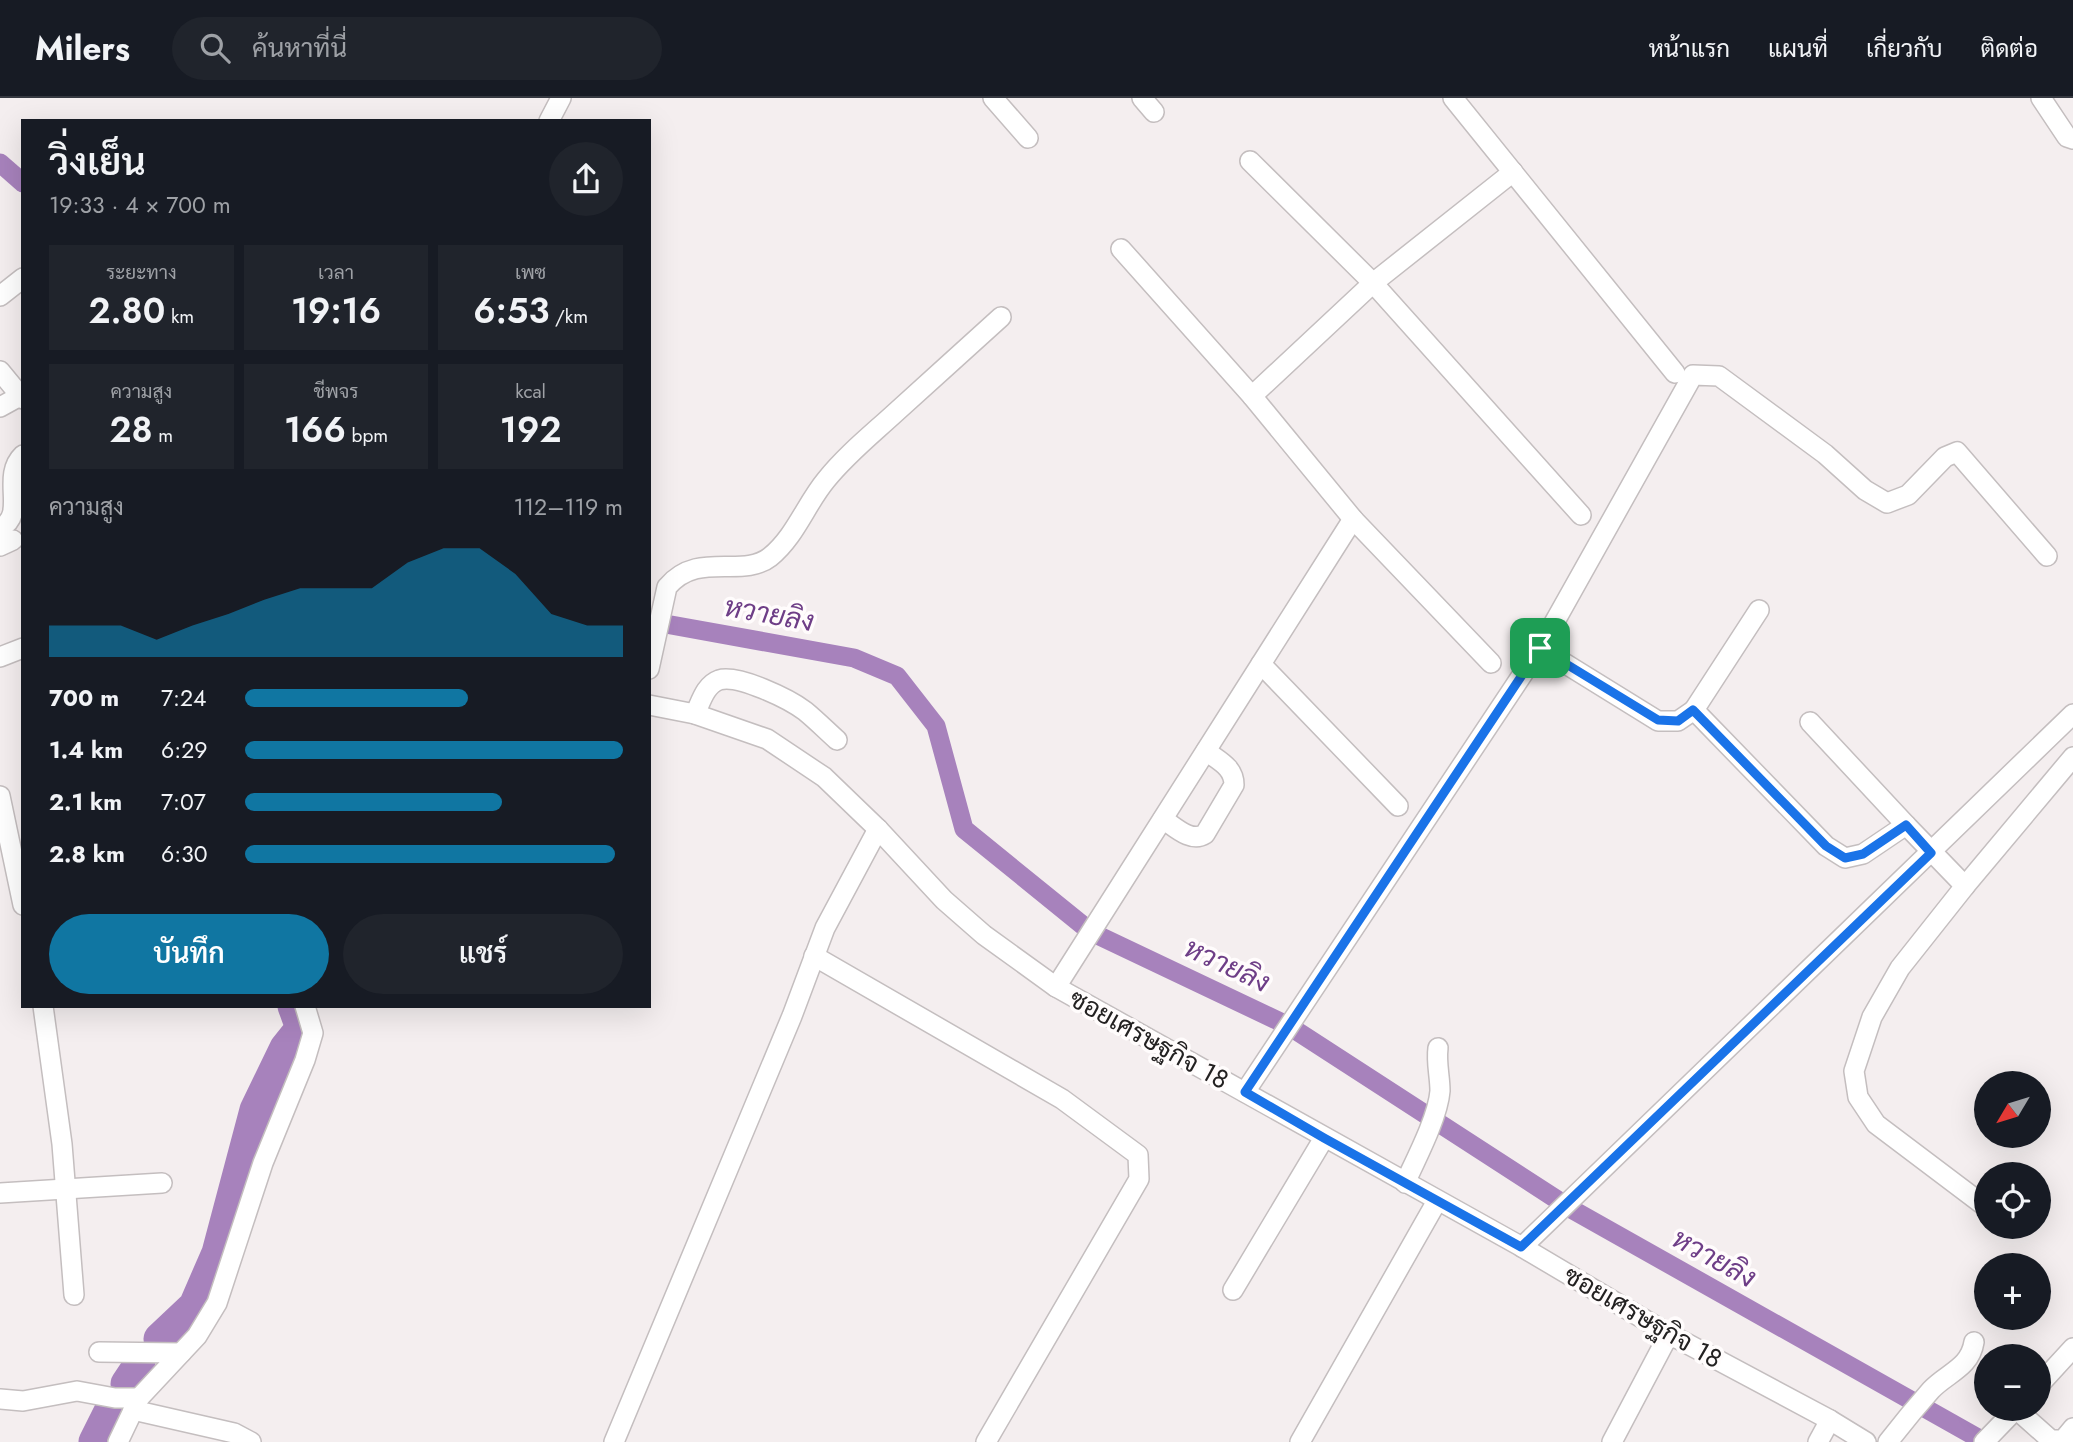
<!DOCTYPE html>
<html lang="th">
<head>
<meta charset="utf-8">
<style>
	body { margin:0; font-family:Jost,Sarabun,sans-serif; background:#20242c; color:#f1f3f6; height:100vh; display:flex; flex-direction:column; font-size:26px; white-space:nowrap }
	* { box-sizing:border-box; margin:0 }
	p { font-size:23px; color:#9ea1a6 }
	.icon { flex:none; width:38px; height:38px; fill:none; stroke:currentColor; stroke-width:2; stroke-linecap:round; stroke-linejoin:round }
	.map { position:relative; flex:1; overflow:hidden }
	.details { position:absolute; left:21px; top:21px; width:630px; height:889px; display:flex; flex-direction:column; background:#171b24; border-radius:0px; box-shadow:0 7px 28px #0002 }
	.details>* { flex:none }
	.needle { width:46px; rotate:232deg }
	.fabs { position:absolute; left:1974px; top:973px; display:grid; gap:14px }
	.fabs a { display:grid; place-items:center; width:77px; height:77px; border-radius:50%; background:#171b24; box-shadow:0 7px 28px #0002; font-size:35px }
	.pin { position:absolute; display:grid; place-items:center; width:60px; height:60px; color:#fff; margin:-30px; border-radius:14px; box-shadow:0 4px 10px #0006 }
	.round { display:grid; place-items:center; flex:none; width:74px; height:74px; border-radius:37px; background:#20242c }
	.summary { display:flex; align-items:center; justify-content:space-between; height:119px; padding:0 28px }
	h1 { font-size:38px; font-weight:600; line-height:52px }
	.metrics { display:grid; grid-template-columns:repeat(3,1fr); gap:10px; height:119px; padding:7px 28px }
	.metrics div { display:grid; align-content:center; border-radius:0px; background:#20242c; text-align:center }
	.metrics b { font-size:35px; font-weight:600 }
	.metrics small { font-size:19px; font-weight:400 }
	.metrics p { font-size:19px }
	.chart { height:196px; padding:14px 28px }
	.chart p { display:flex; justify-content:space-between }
	.chart svg { width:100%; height:126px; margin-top:7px; fill:#1076a2; opacity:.7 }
	.cta { display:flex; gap:14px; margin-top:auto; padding:14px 28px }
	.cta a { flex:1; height:80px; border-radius:42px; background:#1076a2; color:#fff; font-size:28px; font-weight:600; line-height:80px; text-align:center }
	.cta a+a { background:#20242c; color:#f1f3f6 }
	ul { padding:0 28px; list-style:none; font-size:23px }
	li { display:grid; grid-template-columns:112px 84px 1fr; align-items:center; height:52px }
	li i { height:18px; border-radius:9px; background:#1076a2 }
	header { display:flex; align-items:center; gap:42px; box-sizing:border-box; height:98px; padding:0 35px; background:#171b24; border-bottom:2px solid #363941 }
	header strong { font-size:33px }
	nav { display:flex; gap:38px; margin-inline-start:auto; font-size:24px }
	.search { width:490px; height:63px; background:#20242c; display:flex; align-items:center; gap:18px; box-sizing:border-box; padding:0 24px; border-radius:38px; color:#9ea1a6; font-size:26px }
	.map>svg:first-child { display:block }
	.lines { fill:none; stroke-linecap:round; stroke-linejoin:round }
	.canal { stroke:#a782bc; stroke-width:19 }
	.river { stroke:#a782bc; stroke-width:33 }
	.minor-casing { stroke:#c4bebf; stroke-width:22 }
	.minor { stroke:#fff; stroke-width:19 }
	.route-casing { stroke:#fff; stroke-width:14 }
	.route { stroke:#1a73e8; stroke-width:9 }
	.labels { text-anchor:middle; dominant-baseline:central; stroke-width:7; stroke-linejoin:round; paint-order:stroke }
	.street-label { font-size:26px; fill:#232121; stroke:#fffcfc }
	.water-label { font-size:28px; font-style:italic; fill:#6e3e87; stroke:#fffcfc }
</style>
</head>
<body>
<header>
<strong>Milers</strong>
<div class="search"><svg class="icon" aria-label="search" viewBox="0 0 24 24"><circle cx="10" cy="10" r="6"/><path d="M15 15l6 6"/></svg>ค้นหาที่นี่</div>
<nav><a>หน้าแรก</a><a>แผนที่</a><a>เกี่ยวกับ</a><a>ติดต่อ</a></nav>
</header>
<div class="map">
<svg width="2073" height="1344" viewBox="0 0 2073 1344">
	<rect width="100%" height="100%" fill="#f4eeef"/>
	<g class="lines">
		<g class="canal">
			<polyline points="0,65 23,85"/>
			<polyline points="649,523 854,560 897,578 936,628 964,731 1091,834 1289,928 1573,1112 1985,1344"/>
		</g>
		<g class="river">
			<polyline points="160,1241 195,1208 218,1155 256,1012 286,950 302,930 294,908"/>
			<polyline points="127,1286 139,1268"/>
			<polyline points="95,1344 110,1314"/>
		</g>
		<g class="minor-casing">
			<g id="minor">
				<polyline points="993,0 1028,40"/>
				<polyline points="1142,0 1154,14"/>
				<polyline points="1453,0 1675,275"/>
				<polyline points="2041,0 2067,39 2073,41"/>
				<polyline points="549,23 561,0"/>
				<polyline points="1250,63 1373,185 1581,417"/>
				<polyline points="1121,151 1252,298 1353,421 1491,565"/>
				<polyline points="0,198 23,180"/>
				<polyline points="0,273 23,301"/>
				<polyline points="1252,298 1373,185 1513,74"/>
				<polyline points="0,309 20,298"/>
				<path d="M0 430C28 417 0 379 23 357"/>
				<polyline points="0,448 13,442"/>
				<polyline points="1759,512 1694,612 1826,748 1845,760 1863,756 1906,727 1965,788"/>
				<polyline points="1540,550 1658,623 1678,623 1694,612"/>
				<polyline points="0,559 23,550"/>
				<polyline points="1261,566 1398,708"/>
				<path d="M649 571 667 489C698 452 742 481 770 459 795 439 806 406 826 382 846 357 871 337 895 315 930 283 966 251 1001 219"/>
				<polyline points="649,607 695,616 767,641 824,679 878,731 944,802 984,837 1056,889 1522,1149 1669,1236 1830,1322 1866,1344"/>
				<path d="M695 616C701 604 705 587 719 582 738 576 789 601 805 613 816 622 827 633 837 642"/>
				<polyline points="1810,624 1906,727"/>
				<polyline points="0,698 23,807"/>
				<path d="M1163 721C1175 729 1191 745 1205 736L1234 687C1234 669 1219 663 1206 653"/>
				<polyline points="814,858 1062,1001 1138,1057 1139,1081 986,1344"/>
				<polyline points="1056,889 1353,421"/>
				<polyline points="43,908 62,1046 74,1197"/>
				<polyline points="1245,994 1540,550 1693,277 1719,278 1825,356 1865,392 1887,405 1908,397 1945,359 1957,354 2047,458"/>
				<path d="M1405 1085C1416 1061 1438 1019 1440 993 1440 978 1436 965 1438 950"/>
				<polyline points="0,1095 162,1085"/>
				<polyline points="1986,1109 1876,1026 1858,999 1854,973 1872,919 1900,870 1965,788 2073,659"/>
				<polyline points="1522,1149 2073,616"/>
				<polyline points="1233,1192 1324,1040"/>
				<polyline points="99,1254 181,1255"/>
				<polyline points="2039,1287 2073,1250"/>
				<polyline points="0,1301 23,1303 77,1293 115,1300 139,1300"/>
				<polyline points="2016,1311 2051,1342 2063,1342 2073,1330"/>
				<polyline points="133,1312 234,1335 251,1344"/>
				<polyline points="118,1344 139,1300 197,1238 217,1205 263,1065 305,962 313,935 305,908"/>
				<polyline points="614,1344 792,918 825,830 878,731"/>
				<polyline points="1300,1344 1437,1103"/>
				<polyline points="1612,1344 1669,1236"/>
				<polyline points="1818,1344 1830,1322"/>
				<path d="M1888 1344C1902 1326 1916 1309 1931 1292 1947 1275 1970 1270 1974 1244"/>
				<polyline points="1984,1344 2016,1311"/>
			</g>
		</g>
		<use href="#minor" class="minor"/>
	</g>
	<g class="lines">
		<g class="route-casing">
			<polygon id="route" points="1540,550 1658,622 1678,623 1693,612 1826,748 1845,760 1863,756 1906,727 1931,755 1521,1149 1324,1040 1245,994"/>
		</g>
		<use href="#route" class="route"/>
	</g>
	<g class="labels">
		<g class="street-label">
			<text transform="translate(1149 941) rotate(29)">ซอยเศรษฐกิจ 18</text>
			<text transform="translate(1643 1219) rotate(30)">ซอยเศรษฐกิจ 18</text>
		</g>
		<g class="water-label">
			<text transform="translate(769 516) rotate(10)">หวายลิง</text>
			<text transform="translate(1227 867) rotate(25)">หวายลิง</text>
			<text transform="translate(1714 1160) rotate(29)">หวายลิง</text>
		</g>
	</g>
</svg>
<div class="fabs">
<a><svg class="needle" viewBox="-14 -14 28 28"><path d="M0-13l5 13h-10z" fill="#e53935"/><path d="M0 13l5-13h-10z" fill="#9ea1a6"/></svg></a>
<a><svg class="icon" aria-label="locate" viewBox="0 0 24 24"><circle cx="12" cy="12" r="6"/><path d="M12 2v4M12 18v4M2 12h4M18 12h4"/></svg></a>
<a>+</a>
<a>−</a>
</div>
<div class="pin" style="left:1540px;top:550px;background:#1e9e55"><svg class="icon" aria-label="arrive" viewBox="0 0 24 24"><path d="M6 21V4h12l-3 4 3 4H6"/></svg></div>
<section class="details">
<div class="summary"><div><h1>วิ่งเย็น</h1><p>19:33 · 4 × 700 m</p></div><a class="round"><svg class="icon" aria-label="share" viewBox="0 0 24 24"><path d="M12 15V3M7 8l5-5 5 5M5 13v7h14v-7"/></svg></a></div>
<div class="metrics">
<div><p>ระยะทาง</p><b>2.80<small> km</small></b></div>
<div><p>เวลา</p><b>19:16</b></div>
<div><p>เพซ</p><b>6:53<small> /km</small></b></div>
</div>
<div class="metrics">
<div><p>ความสูง</p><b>28<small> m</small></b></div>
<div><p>ชีพจร</p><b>166<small> bpm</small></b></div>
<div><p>kcal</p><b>192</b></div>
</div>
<div class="chart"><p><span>ความสูง</span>112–119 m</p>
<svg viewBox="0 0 160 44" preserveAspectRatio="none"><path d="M0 44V33L10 33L20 33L30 38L40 33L50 29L60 24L70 20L80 20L90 20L100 11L110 6L120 6L130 15L140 29L150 33L160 33V44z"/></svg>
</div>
<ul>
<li><b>700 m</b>7:24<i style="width:59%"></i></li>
<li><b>1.4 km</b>6:29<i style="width:100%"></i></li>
<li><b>2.1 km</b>7:07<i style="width:68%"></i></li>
<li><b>2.8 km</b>6:30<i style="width:98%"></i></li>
</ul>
<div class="cta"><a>บันทึก</a><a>แชร์</a></div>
</section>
</div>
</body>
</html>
